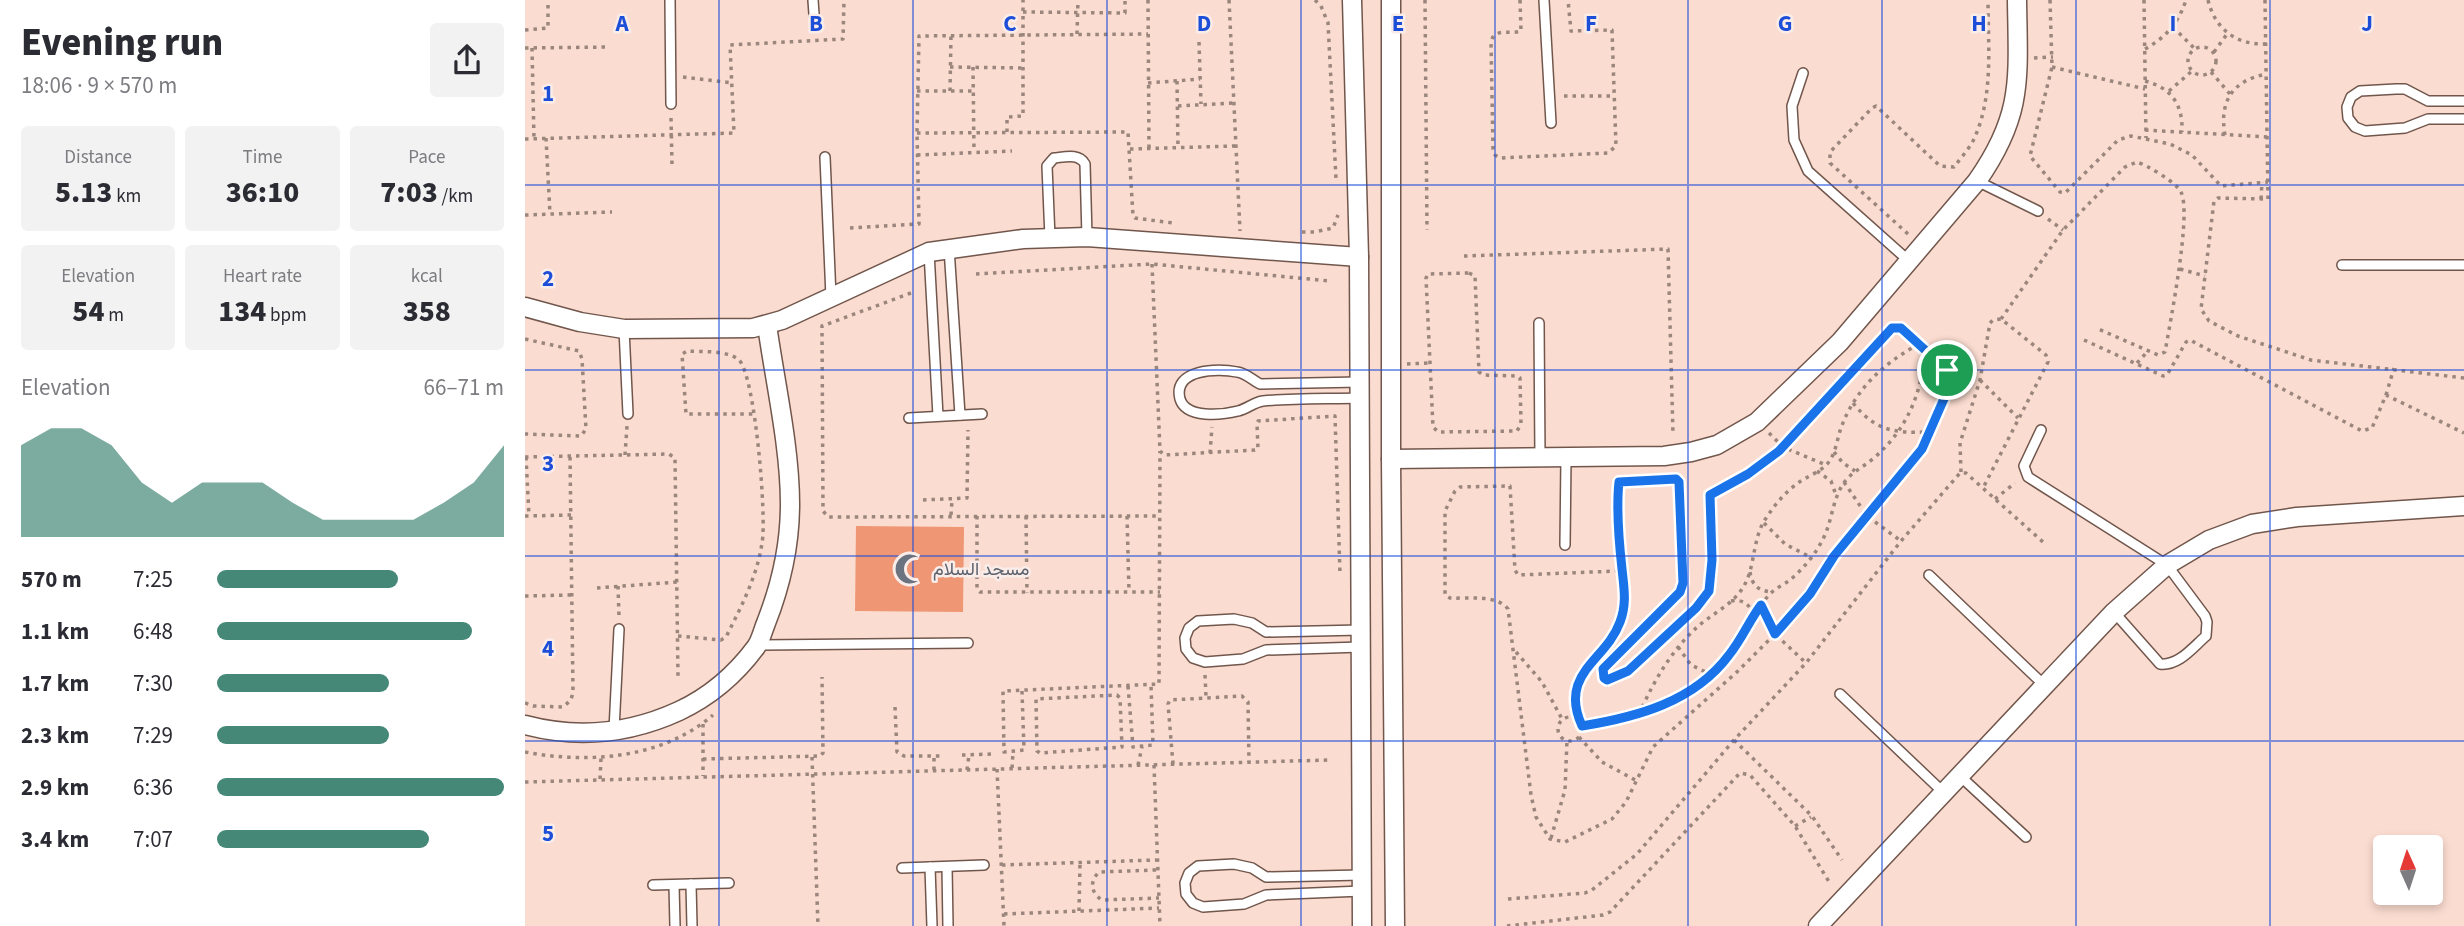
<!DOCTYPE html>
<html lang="en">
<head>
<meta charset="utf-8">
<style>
	body { margin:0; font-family:"Source Sans 3",Vazirmatn,sans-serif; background:#f2f2f3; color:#2b2b33; height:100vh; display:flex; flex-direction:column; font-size:26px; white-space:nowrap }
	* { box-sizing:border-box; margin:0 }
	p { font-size:23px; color:#7c7c81 }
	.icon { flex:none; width:38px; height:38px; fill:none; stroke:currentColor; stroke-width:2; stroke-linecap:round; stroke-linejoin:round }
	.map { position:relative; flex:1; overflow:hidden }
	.details { display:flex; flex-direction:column; background:#fff; width:525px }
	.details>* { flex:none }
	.needle { width:46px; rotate:357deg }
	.tools { position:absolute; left:1848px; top:835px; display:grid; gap:14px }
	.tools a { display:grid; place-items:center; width:70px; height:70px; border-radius:7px; background:#fff; box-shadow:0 4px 10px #0003; font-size:35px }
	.pin { position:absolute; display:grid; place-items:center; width:60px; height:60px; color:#fff; margin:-30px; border:4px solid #fff; border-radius:50%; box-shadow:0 2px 7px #0007 }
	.round { display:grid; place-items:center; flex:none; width:74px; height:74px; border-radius:7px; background:#f2f2f3 }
	.headline { display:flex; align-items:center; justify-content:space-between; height:119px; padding:0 21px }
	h1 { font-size:38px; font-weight:800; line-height:52px }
	.stats { display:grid; grid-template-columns:repeat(3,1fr); gap:10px; height:119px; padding:7px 21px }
	.stats div { display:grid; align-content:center; border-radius:7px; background:#f2f2f3; text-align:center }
	.stats b { font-size:30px; font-weight:800 }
	.stats small { font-size:19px; font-weight:400 }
	.stats p { font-size:19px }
	.chart { height:196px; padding:14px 21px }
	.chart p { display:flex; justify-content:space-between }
	.chart svg { width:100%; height:126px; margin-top:7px; fill:#468878; opacity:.7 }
	ul { padding:0 21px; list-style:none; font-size:23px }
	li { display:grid; grid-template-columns:112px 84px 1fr; align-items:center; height:52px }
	li i { height:18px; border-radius:9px; background:#468878 }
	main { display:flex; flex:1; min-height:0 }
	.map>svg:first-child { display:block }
	.building { fill:#ef9674 }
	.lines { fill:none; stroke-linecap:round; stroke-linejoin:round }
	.lane-casing { stroke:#71564c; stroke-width:12 }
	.street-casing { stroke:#71564c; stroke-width:21 }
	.path { stroke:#9b867d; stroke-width:3.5; stroke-dasharray:3.5 5; stroke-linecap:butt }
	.lane { stroke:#fff; stroke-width:9 }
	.street { stroke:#fff; stroke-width:18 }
	.route-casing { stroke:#fff; stroke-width:14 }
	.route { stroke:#1a73e8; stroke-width:9 }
	.grid { fill:none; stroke:#1d4ed8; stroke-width:2; stroke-opacity:0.55 }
	.labels { text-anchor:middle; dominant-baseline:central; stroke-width:5; stroke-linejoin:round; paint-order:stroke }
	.worship-label { font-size:18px; fill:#5b616d; stroke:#faede9; text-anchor:start }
	.grid-label { font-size:23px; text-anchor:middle; font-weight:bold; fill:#1d4ed8; stroke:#faede9; stroke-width:5; stroke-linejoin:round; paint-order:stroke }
</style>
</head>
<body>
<main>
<section class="details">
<div class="headline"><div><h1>Evening run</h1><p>18:06 · 9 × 570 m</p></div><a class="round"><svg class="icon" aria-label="share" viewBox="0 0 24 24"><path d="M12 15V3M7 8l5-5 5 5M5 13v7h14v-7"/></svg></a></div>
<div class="stats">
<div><p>Distance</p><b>5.13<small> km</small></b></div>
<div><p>Time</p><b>36:10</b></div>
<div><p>Pace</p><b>7:03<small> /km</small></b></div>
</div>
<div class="stats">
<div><p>Elevation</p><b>54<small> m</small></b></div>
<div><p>Heart rate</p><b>134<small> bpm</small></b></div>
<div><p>kcal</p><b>358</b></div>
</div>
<div class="chart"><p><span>Elevation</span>66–71 m</p>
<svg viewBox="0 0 160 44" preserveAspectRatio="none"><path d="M0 44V12L10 6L20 6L30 12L40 25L50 32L60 25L70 25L80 25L90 32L100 38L110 38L120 38L130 38L140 32L150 25L160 12V44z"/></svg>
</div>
<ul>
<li><b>570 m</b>7:25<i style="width:63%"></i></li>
<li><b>1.1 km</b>6:48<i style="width:89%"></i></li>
<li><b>1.7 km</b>7:30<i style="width:60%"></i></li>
<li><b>2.3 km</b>7:29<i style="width:60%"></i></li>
<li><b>2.9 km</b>6:36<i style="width:100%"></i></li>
<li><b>3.4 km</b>7:07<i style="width:74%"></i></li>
</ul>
</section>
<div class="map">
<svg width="1939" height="926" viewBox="0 0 1939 926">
	<rect width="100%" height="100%" fill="#fbdcd0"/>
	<polygon class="building" points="331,526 439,527 438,612 330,611"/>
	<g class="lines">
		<g class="lane-casing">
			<g id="lane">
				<polyline points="145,0 146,104"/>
				<polyline points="288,0 289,14"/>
				<polyline points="1019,0 1026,123"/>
				<polyline points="1278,73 1267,106 1269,140 1283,171 1384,261"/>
				<polyline points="1939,101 1903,101 1880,89 1871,89 1835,91 1826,97 1822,107 1823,118 1830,127 1840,131 1880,128 1903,119 1939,119"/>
				<polyline points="300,157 306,297"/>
				<polyline points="1452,181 1513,211"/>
				<path d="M525 238 522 166 529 158C540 157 554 153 560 164L562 237"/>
				<polyline points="424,248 435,415"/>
				<polyline points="404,252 413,416"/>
				<polyline points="1817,265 1939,265"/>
				<polyline points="1014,323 1015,458"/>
				<polyline points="99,329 103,414"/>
				<path d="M835 382 735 384C727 380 721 373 712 372 693 368 647 369 655 399 661 419 697 415 713 411 722 409 729 402 738 401 770 398 803 399 835 398"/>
				<polyline points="384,418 457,414"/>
				<path d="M1516 430 1499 466 1503 477 1642 565 1680 616 1682 622 1681 636C1668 647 1654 666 1635 664L1589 612"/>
				<polyline points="1040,545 1041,458"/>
				<polyline points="1404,575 1520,686"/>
				<polyline points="836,630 741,632 727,623 709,619 673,621 664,628 660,638 661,649 668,658 680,662 718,659 741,650 836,647"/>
				<polyline points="232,645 443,643"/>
				<polyline points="1315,694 1419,793"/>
				<polyline points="89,730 94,629"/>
				<polyline points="1435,776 1501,837"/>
				<polyline points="405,867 407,926"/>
				<polyline points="422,867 423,926"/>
				<polyline points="377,868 459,865"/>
				<polyline points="837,875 741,877 727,868 709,864 673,866 664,873 660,883 661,894 668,903 678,907 719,904 741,895 837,891"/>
				<polyline points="166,884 167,926"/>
				<polyline points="128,885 204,883"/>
				<polyline points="149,885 150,926"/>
			</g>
		</g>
		<g class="street-casing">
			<g id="street">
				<polyline points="827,0 834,257 837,926"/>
				<polyline points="866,0 866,459 870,926"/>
				<polyline points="0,307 55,322 99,329 228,328 257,320 404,252 498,239 562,237 834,257"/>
				<path d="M866 459 1139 456 1166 452 1192 445 1232 422 1315 342 1452 181C1499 114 1493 78 1492 0"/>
				<path d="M0 725C53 739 104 734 154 711 184 697 211 674 231 647 236 640 238 630 241 623 256 585 265 544 265 504 265 447 250 382 242 325"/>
				<polyline points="1293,926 1589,612 1642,565 1684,540 1727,524 1772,517 1939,506"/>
			</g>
		</g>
		<g class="path">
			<polyline points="623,0 624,148"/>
			<polyline points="704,0 715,231"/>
			<polyline points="790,0 796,6 803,23 811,179"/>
			<polyline points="900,0 902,230"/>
			<path d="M995 0 996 31C986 35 969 27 966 42L968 149 970 155 975 158 1083 153 1091 146 1087 30 1046 31 1043 0"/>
			<polyline points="1525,0 1527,67 1505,156 1535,192 1540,193 1593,140 1606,136 1645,144 1667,155 1696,186 1743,182"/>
			<polyline points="1619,0 1621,138"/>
			<path d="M1683 0C1690 29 1711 45 1741 44"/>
			<polyline points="1740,0 1743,199 1693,198 1689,201 1676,309 1684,321 1713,336 1786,360 1939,378"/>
			<polyline points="498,12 600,13 600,0"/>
			<polyline points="1648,27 1669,48"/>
			<polyline points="0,30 23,28 23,0"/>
			<polyline points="552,34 553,0"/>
			<polyline points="674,42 676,104"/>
			<circle cx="1677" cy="61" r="14"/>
			<polyline points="0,48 85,47"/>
			<polyline points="7,48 9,139"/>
			<path d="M1620 49C1641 37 1653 24 1661 0"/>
			<polyline points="1689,52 1702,34"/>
			<polyline points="1509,58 1528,57"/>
			<polyline points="425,67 499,68"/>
			<polyline points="448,67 449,152"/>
			<polyline points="1527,67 1620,89"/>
			<polyline points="1686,72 1705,94"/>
			<polyline points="158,77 208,83"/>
			<polyline points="652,81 653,148"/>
			<path d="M1620 81C1647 88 1658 105 1657 132"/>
			<polyline points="623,83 675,79"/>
			<polyline points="392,91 448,91"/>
			<polyline points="425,91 426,35"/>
			<polyline points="1644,91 1667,71"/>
			<polyline points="1039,96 1089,96"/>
			<polyline points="653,106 709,103"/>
			<polyline points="146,118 147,165"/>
			<polyline points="1620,130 1743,137"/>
			<polyline points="482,132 482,117 498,116 498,0"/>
			<polyline points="392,133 603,132 608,216 610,218 648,223"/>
			<path d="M1700 135C1694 102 1707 80 1742 74"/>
			<polyline points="21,138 25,214"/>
			<polyline points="0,139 209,133 205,45 318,39 319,0"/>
			<polyline points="605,149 711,146"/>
			<polyline points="392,155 487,151"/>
			<polyline points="1736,199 1737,182"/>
			<polyline points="0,215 87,212"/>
			<polyline points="1523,219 1538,230"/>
			<polyline points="325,228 394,224 392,133 394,36 623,34"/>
			<polyline points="777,232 789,232 808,228 813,215"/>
			<path d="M1383 234 1305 163V152L1347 108 1351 106 1415 166 1429 167C1435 159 1443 150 1448 141 1469 98 1463 46 1463 0"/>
			<polyline points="939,256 1143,249 1148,435"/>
			<polyline points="627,264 635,451 639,455 730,450 733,449 732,424 733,421 810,416 815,574"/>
			<polyline points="1655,269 1680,276"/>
			<polygon points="944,273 950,276 954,372 958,375 992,376 995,378 996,424 992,431 913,432 908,427 901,278 903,274"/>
			<polyline points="451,274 627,264 805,281"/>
			<polyline points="386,293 297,326 298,511 303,517 635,516"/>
			<path d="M1476 319 1538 230 1600 167 1612 162C1622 165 1652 183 1656 192 1667 213 1645 323 1640 352L1633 355 1571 328"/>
			<path d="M1370 327 1376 328 1422 370 1425 380V385L1397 449 1309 556 1285 594 1250 634 1213 671 1128 747 1101 802 1087 819 1040 842 1025 839 1011 817 1006 795 983 609C971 594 944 599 925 598L920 595V511L930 491 935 487 985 486 990 570 993 575 1092 571 1096 567 1094 482 1153 480 1158 583 1155 592 1078 669 1079 678 1082 680 1103 671 1171 608 1184 591 1187 560 1185 495 1223 474 1254 451Z"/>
			<polyline points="0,339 54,351 57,359 61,429 56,436 0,434"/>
			<polyline points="1559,340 1638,376 1642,375 1661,342 1665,340 1837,431 1847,428 1861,395 1939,433"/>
			<path d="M1394 344C1359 363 1330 389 1316 428 1312 439 1311 453 1303 463 1296 472 1282 476 1273 483 1259 493 1247 508 1238 523 1227 544 1230 570 1217 589 1206 606 1183 616 1169 630 1144 654 1128 683 1114 714 1156 700 1190 678 1215 641 1225 626 1231 610 1243 596 1249 589 1258 585 1265 580 1278 569 1290 555 1298 539 1307 522 1307 501 1318 484 1326 472 1339 467 1350 457 1383 428 1397 392 1400 350"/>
			<polyline points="1612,363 1624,350"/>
			<polyline points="882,364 904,363"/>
			<polyline points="1455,380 1493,418"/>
			<polyline points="1861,395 1869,368"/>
			<path d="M1328 403C1351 431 1368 433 1403 432"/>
			<polyline points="1244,433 1258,447 1301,465"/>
			<polyline points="1309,452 1318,463 1330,471"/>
			<polyline points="685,453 687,427"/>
			<polyline points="100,455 102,426"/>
			<polyline points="0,457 144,454 150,458 153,677"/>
			<polyline points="1,457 4,516"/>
			<polyline points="1292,471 1306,481 1311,495"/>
			<polyline points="1436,472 1435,443 1455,380 1465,323 1468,320 1476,319 1521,355 1523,362 1458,488"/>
			<polyline points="1319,482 1342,516 1376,541"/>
			<polyline points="1470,499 1490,483"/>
			<polyline points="398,500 442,498 443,430"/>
			<polyline points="426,515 427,500"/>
			<polyline points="0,516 46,515"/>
			<polyline points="452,516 452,589 455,592 635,592"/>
			<polyline points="501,516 502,593"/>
			<polyline points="602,516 604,592"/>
			<polyline points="1239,523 1260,544 1287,558"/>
			<path d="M1225 572C1227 586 1234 591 1247 592"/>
			<polyline points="93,586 94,616"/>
			<polyline points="72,588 152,582"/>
			<polyline points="0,596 46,595"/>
			<path d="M1206 601C1218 599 1226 604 1227 616"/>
			<polyline points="1236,605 1250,634 1281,663"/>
			<path d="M153 636 196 640 201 637C216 607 232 577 237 543 242 518 230 375 214 360 202 350 178 352 162 351L157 354 161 414H228"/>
			<polyline points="1153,647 1166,665 1187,675"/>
			<polyline points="991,652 1017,682 1037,719"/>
			<polyline points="680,675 681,697"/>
			<polyline points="603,686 608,747 628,745 626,685"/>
			<polyline points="497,691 499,750 479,752 478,691 634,684 635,451"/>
			<polygon points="592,695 595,698 597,747 515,753 512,751 511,699"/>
			<polyline points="0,703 8,706 38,707 46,700 48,692 45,456"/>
			<polyline points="370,707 372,752 379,756 418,756"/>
			<circle cx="1045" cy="729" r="12"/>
			<path d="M1052 719C1051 700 1051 682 1062 666 1076 644 1096 635 1101 607 1103 595 1098 580 1097 568"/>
			<polyline points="178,724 178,776"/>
			<polyline points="1057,727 1092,721 1113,714"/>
			<polyline points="1054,737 1077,762 1112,781"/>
			<polyline points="1209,740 1287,816 1317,860"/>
			<path d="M0 752C63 764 137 759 188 715"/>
			<polyline points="437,755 467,754"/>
			<polyline points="287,757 293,926"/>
			<polyline points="178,759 295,756 298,753 297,677"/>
			<polyline points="648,764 643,704 645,700 717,696 723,702 724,762"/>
			<polyline points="613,765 617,747"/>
			<polyline points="629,765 635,926"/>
			<polyline points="487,768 488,752"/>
			<polyline points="472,769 479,926"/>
			<polyline points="409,770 409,756"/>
			<polyline points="442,770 444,755"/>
			<polyline points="75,779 76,758"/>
			<polyline points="0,782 805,760"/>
			<polyline points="1270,826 1286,817"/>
			<polyline points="1026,838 1040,790 1042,740"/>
			<polyline points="477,865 631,860"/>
			<path d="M631 870 574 872C564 882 566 893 577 900L634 898"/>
			<polyline points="983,899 1060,893 1067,890 1112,854 1209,740 1281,663 1376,541 1435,473 1441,473 1518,542"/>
			<polyline points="554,911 555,863"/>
			<polyline points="479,914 634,908"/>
			<polyline points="982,926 1078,915 1085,912 1215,773 1225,775 1270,826 1306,885"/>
		</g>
		<use href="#lane" class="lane"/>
		<use href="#street" class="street"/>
	</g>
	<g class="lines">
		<g class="route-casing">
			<path id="route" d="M1367 328H1376L1422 370 1425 385 1397 449 1309 556 1285 594 1250 634 1236 605C1224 621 1217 639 1204 655 1169 702 1112 717 1057 726 1033 673 1081 661 1095 622 1102 604 1099 588 1097 569 1094 542 1091 509 1094 482L1151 479 1154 482 1158 583 1155 592 1078 669 1079 678 1082 680 1103 671 1171 608 1184 591 1187 560 1185 495 1223 474 1254 451Z"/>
		</g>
		<use href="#route" class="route"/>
	</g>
	<path class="grid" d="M194 0V926M388 0V926M582 0V926M776 0V926M970 0V926M1163 0V926M1357 0V926M1551 0V926M1745 0V926M0 185H1939M0 370H1939M0 556H1939M0 741H1939"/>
	<defs>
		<g id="mosque-bare" transform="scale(2.415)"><path d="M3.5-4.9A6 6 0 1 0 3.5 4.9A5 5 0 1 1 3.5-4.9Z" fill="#6b7280" stroke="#faede9" stroke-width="2.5" paint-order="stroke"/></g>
	</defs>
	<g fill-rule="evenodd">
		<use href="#mosque-bare" x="385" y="569"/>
	</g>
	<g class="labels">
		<g class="worship-label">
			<text x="408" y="569">مسجد السلام</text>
		</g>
	</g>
	<g class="grid-label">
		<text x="97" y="31">A</text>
		<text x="291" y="31">B</text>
		<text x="485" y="31">C</text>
		<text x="679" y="31">D</text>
		<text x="873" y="31">E</text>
		<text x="1066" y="31">F</text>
		<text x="1260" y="31">G</text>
		<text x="1454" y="31">H</text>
		<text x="1648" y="31">I</text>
		<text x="1842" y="31">J</text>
		<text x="23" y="101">1</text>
		<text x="23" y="286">2</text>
		<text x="23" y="471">3</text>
		<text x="23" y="656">4</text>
		<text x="23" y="841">5</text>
	</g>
</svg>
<div class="tools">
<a><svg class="needle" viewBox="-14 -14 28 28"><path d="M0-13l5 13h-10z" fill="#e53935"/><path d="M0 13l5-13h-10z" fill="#7c7c81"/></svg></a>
</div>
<div class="pin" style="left:1422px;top:370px;background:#1e9e55"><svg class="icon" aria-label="arrive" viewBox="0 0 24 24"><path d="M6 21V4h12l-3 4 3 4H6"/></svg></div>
</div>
</main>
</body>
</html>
